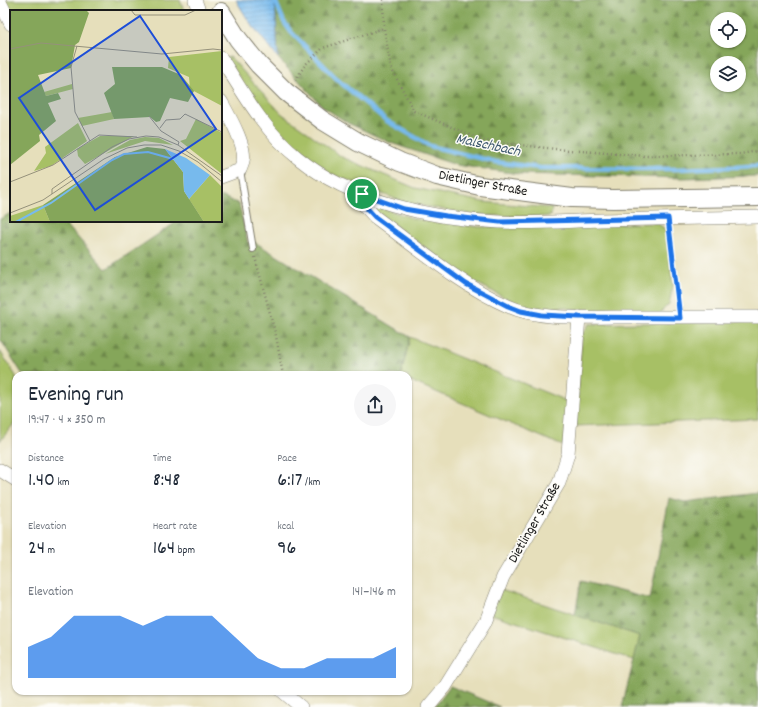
<!DOCTYPE html>
<html lang="en">
<head>
<meta charset="utf-8">
<style>
	body { margin:0; font-family:Dekko,sans-serif; background:#f6f6f7; color:#1f2937; height:100vh; display:flex; flex-direction:column; font-size:15px; white-space:nowrap }
	* { box-sizing:border-box; margin:0 }
	p { font-size:13px; color:#747a83 }
	.icon { flex:none; width:22px; height:22px; fill:none; stroke:currentColor; stroke-width:2; stroke-linecap:round; stroke-linejoin:round }
	.map { position:relative; flex:1; overflow:hidden }
	.details { position:absolute; left:12px; top:371px; width:400px; height:324px; display:flex; flex-direction:column; background:#fff; border-radius:12px; box-shadow:0 1px 3px #0004 }
	.details>* { flex:none }
	.controls { position:absolute; left:710px; top:12px; display:grid; gap:8px }
	.controls a { display:grid; place-items:center; width:36px; height:36px; border-radius:50%; background:#fff; box-shadow:0 1px 3px #0004; font-size:20px }
	.pin { position:absolute; display:grid; place-items:center; width:34px; height:34px; color:#fff; margin:-17px; border:2px solid #fff; border-radius:50%; box-shadow:0 1px 4px #0007 }
	.round { display:grid; place-items:center; flex:none; width:42px; height:42px; border-radius:21px; background:#f6f6f7 }
	.overview { display:flex; align-items:center; justify-content:space-between; height:68px; padding:0 16px }
	h1 { font-size:22px; font-weight:600; line-height:30px }
	.metrics { display:grid; grid-template-columns:repeat(3,1fr); gap:6px; height:68px; padding:4px 16px }
	.metrics div { display:grid; align-content:center }
	.metrics b { font-size:20px; font-weight:600 }
	.metrics small { font-size:11px; font-weight:400 }
	.metrics p { font-size:11px }
	.chart { height:112px; padding:8px 16px }
	.chart p { display:flex; justify-content:space-between }
	.chart svg { width:100%; height:72px; margin-top:4px; fill:#1a73e8; opacity:.7 }
	.map>svg:first-child { display:block }
	.green { fill:#a7c065; stroke:#626e40 }
	.forest { fill:url(#forest-firs); stroke:#50613b; fill-rule:evenodd }
	.water { fill:url(#water-rules); stroke:#4a6b84 }
	.lines { fill:none; stroke-linecap:round; stroke-linejoin:round }
	.stream { stroke:#77baed; stroke-width:4.5 }
	.lane-casing { stroke:#817e6c; stroke-width:8 }
	.street-casing { stroke:#817e6c; stroke-width:14 }
	.secondary-casing { stroke:#817e6c; stroke-width:20 }
	.path { stroke:#817e6c; stroke-width:2.5; stroke-dasharray:1 3; stroke-linecap:butt }
	.lane { stroke:#fff; stroke-width:6 }
	.street { stroke:#fff; stroke-width:13 }
	.secondary { stroke:#fff; stroke-width:18 }
	.route-casing { stroke:#fff; stroke-width:8 }
	.route { stroke:#1a73e8; stroke-width:5 }
	.labels { text-anchor:middle; dominant-baseline:central; stroke-width:3; stroke-linejoin:round; paint-order:stroke }
	.street-label { font-size:14px; fill:#1c1c1c; stroke:#fdfcf7 }
	.water-label { font-size:15px; font-style:italic; fill:#405b70; stroke:#fdfcf7 }
	.inset-river { fill:none; stroke:#77baed; stroke-width:2 }
	.inset-road { fill:none; stroke:#95917b; stroke-width:1 }
	.view { fill:#1d4ed8; fill-opacity:0.15; stroke:#1d4ed8; stroke-width:2 }
	.inset-edge { fill:none; stroke:#1c1c1c; stroke-width:2 }
</style>
</head>
<body>
<div class="map">
<svg width="758" height="707" viewBox="0 0 758 707">
	<defs>
		<pattern id="forest-firs" width="22" height="20" patternUnits="userSpaceOnUse"><rect width="22" height="20" fill="#85a65a"/><path d="M5 1l3.5 6h-7zM16 11l3.5 6h-7z" fill="#6c864a"/></pattern>
		<pattern id="water-rules" width="6" height="5" patternUnits="userSpaceOnUse"><rect width="6" height="5" fill="#77baed"/><path d="M0 2.5h6" fill="none" stroke="#669fcb"/></pattern>
	</defs>
	<rect width="100%" height="100%" fill="#fdfcf7"/>
	<filter id="ink" filterUnits="userSpaceOnUse"><feTurbulence type="fractalNoise" baseFrequency=".025" numOctaves="2"/><feDisplacementMap in="SourceGraphic" scale="8" xChannelSelector="R" yChannelSelector="G"/><feConvolveMatrix kernelMatrix="1 2 1 2 8 2 1 2 1" color-interpolation-filters="sRGB"/></filter>
	<filter id="wash" filterUnits="userSpaceOnUse"><feTurbulence type="fractalNoise" baseFrequency=".012" numOctaves="4" result="noise"/><feDisplacementMap in="SourceGraphic" scale="16" xChannelSelector="R" yChannelSelector="G"/><feGaussianBlur stdDeviation="0.9" result="paint"/><feColorMatrix in="noise" values="0 0 0 0 0 0 0 0 0 0 0 0 0 0 0 0 0 1.4 0 .05"/><feComposite in="paint" operator="in"/></filter>
	<g filter="url(#wash)">
		<rect width="100%" height="100%" fill="#e6dfbb"/>
		<g class="green">
			<polygon points="4,0 180,0 184,11 11,11"/>
			<polygon points="230,57 281,113 342,157 415,188 483,202 552,208 551,216 535,217 474,215 406,203 329,173 273,126 226,58"/>
			<polygon points="374,205 415,219 479,227 657,223 665,229 673,286 669,304 658,315 583,313 563,307 543,309 523,307 465,277 372,209"/>
			<polygon points="758,321 758,419 576,426 582,334 589,324"/>
			<polygon points="410,337 569,402 563,446 408,380 408,375 401,375"/>
			<polygon points="0,351 16,376 16,421 0,441"/>
			<polygon points="501,590 640,636 634,660 491,614"/>
		</g>
		<g class="forest">
			<path d="M275 0H758V176L682 178 519 174 456 165 391 143 348 123 322 106 278 58ZM717 19H739V41H717ZM717 63H739V85H717Z"/>
			<polygon points="221,196 239,204 248,243 256,243 410,337 401,375 23,375 0,339 0,219 11,213 11,221 63,221 106,269 178,221 221,221"/>
			<polygon points="758,493 758,707 622,707 640,636 575,615 581,581 650,599 669,498 685,502"/>
			<polygon points="450,686 500,707 434,707"/>
		</g>
		<polygon class="water" points="236,0 275,0 278,58 248,20"/>
		<g class="lines">
			<polyline class="stream" points="275,0 284,22 291,32 340,82 387,121 430,146 496,162 540,168 676,169 758,166"/>
		</g>
	</g>
	<g filter="url(#ink)">
		<g class="lines">
			<g class="lane-casing">
				<polyline id="lane" points="240,170 253,249"/>
			</g>
			<g class="street-casing">
				<g id="street">
					<polyline points="195,0 199,11"/>
					<polyline points="0,2 11,24"/>
					<path d="M221 58C244 94 264 131 298 158 351 201 431 219 499 222 531 224 568 221 601 220 653 219 706 218 758 217"/>
					<path d="M221 101C228 114 247 146 243 161 243 164 241 167 240 170L221 177"/>
					<path d="M362 194V203L375 217C416 247 462 286 508 306 539 320 582 317 616 317 663 317 711 317 758 317"/>
					<polyline points="0,470 16,480"/>
					<polyline points="282,691 301,707"/>
					<polyline points="428,707 445,687 486,621 503,577 559,483 568,454 579,317"/>
				</g>
			</g>
			<g class="secondary-casing">
				<polyline id="secondary" points="221,12 238,39 259,65 286,92 322,120 358,142 400,162 437,176 480,186 572,198 613,199 758,197"/>
			</g>
			<g class="path">
				<polyline points="383,0 384,28"/>
				<polyline points="295,80 306,64 323,48 384,28 391,68 414,111 484,141 556,149 645,156 740,154 758,151"/>
				<polyline points="669,231 678,303"/>
				<polyline points="255,257 276,336 283,375"/>
			</g>
			<use href="#lane" class="lane"/>
			<use href="#street" class="street"/>
			<use href="#secondary" class="secondary"/>
		</g>
	</g>
	<g class="lines" filter="url(#ink)">
		<g class="route-casing">
			<polygon id="route" points="362,194 404,209 446,216 500,222 668,218 680,318 579,317 542,315 521,311 508,306 466,284 375,217 362,203"/>
		</g>
		<use href="#route" class="route"/>
	</g>
	<g class="labels">
		<g class="street-label">
			<text transform="translate(483 184) rotate(11)">Dietlinger Straße</text>
			<text transform="translate(535 523) rotate(-60)">Dietlinger Straße</text>
		</g>
		<g class="water-label">
			<text transform="translate(488 146) rotate(12)">Malschbach</text>
		</g>
	</g>
	<g transform="translate(10 10)">
		<rect width="212" height="212" fill="#e6dfbb"/>
		<path d="M212 41V96L180 79 179 67 158 58 159 47ZM62 74 63 79 36 86 34 82ZM102 102 104 109 72 116 68 108ZM186 109 212 123V164L170 131 176 129ZM68 113 77 131 41 156 24 161 36 143 35 137ZM90 126H124L75 154 68 146 67 139ZM135 127 149 128 163 135 135 131 95 144 120 130ZM200 165 212 177V212H194L179 189ZM33 195 40 212H0V206Z" fill="#a7c065"/>
		<path d="M0 0H76L79 3 69 32 65 35 61 58 28 65 36 86 48 83 51 89 38 93 46 111 29 125 30 131 0 155ZM102 57H152L171 65 184 81 178 92 160 88 150 111 146 112 140 107 104 109 94 83 105 74ZM137 137 155 139 173 162 174 181 194 212H40L33 195 105 147Z" fill="#85a65a"/>
		<path d="M155 139 176 148 200 165 179 189 174 181 173 162Z" fill="#77baed"/>
		<path class="inset-river" d="M6 212 41 193 102 150 114 144 138 142 163 149"/>
		<path class="inset-road" d="M121 0 125 5H175L186 0M67 36 61 57 65 102 80 131M0 39 31 33 152 44 203 39 212 40M139 106 151 121 169 132 168 135M150 118 156 110 170 109 175 104 212 122M0 172 43 155 89 125 127 127M42 184V179L102 137 119 129 136 126 149 127 168 135 212 166M0 203 33 190 94 149 117 138 134 135H151L169 141 188 152 212 172"/>
		<path class="view" d="M130 6 206 119 85 200 9 88Z"/>
		<rect width="212" height="212" class="inset-edge"/>
	</g>
</svg>
<div class="controls">
<a><svg class="icon" aria-label="locate" viewBox="0 0 24 24"><circle cx="12" cy="12" r="6"/><path d="M12 2v4M12 18v4M2 12h4M18 12h4"/></svg></a>
<a><svg class="icon" aria-label="layers" viewBox="0 0 24 24"><path d="M12 4l9 5-9 5-9-5zM3 14l9 5 9-5"/></svg></a>
</div>
<div class="pin" style="left:362px;top:194px;background:#1e9e55"><svg class="icon" aria-label="arrive" viewBox="0 0 24 24"><path d="M6 21V4h12l-3 4 3 4H6"/></svg></div>
<section class="details">
<div class="overview"><div><h1>Evening run</h1><p>19:47 · 4 × 350 m</p></div><a class="round"><svg class="icon" aria-label="share" viewBox="0 0 24 24"><path d="M12 15V3M7 8l5-5 5 5M5 13v7h14v-7"/></svg></a></div>
<div class="metrics">
<div><p>Distance</p><b>1.40<small> km</small></b></div>
<div><p>Time</p><b>8:48</b></div>
<div><p>Pace</p><b>6:17<small> /km</small></b></div>
</div>
<div class="metrics">
<div><p>Elevation</p><b>24<small> m</small></b></div>
<div><p>Heart rate</p><b>164<small> bpm</small></b></div>
<div><p>kcal</p><b>96</b></div>
</div>
<div class="chart"><p><span>Elevation</span>141–146 m</p>
<svg viewBox="0 0 160 44" preserveAspectRatio="none"><path d="M0 44V25L10 19L20 6L30 6L40 6L50 12L60 6L70 6L80 6L90 19L100 32L110 38L120 38L130 32L140 32L150 32L160 25V44z"/></svg>
</div>
</section>
</div>
</body>
</html>
